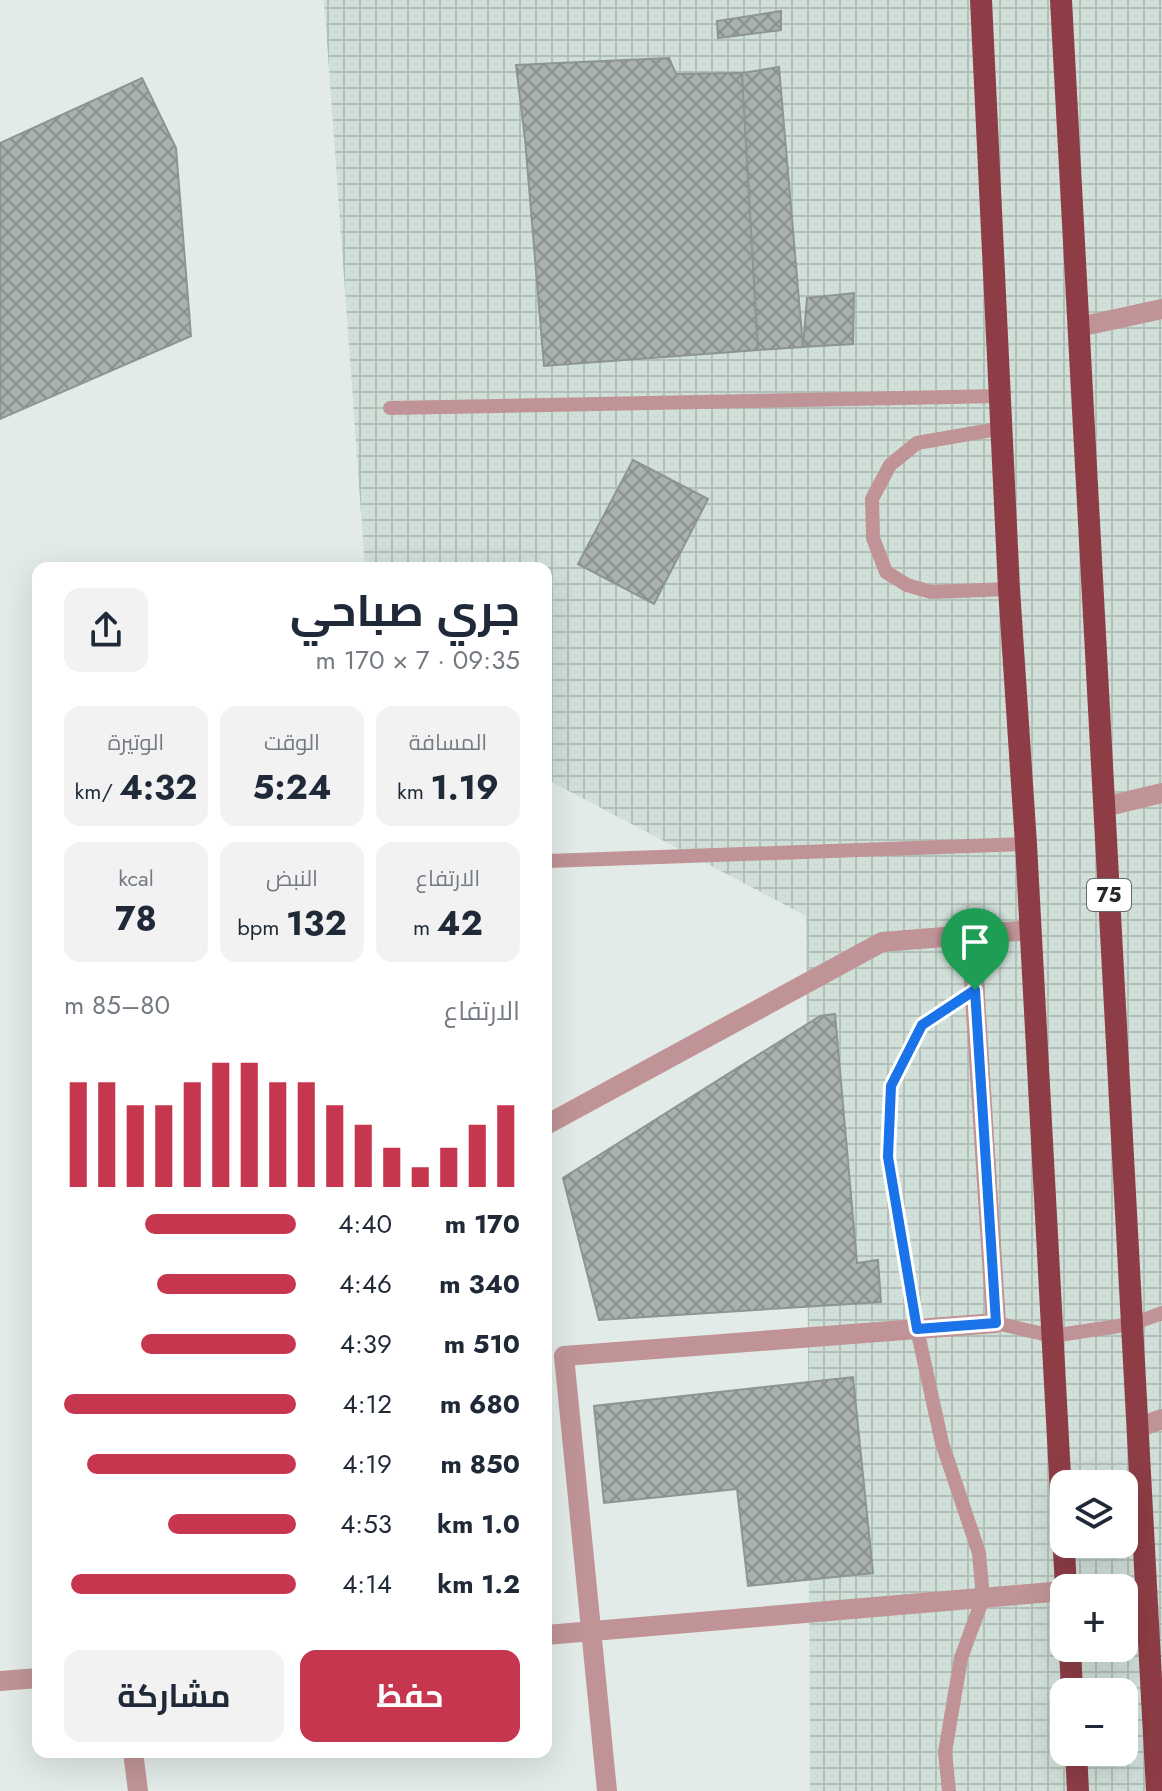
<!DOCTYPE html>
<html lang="ar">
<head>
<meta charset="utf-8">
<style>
	body { margin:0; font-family:Jost,Cairo,sans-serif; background:#f2f2f3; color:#1f2937; direction:rtl; height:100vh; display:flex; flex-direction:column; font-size:30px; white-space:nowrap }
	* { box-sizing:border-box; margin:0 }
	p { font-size:26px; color:#747a83 }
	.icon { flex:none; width:44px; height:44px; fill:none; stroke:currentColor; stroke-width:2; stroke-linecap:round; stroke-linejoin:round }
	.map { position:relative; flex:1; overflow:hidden; direction:ltr }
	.details { position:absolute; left:32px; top:562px; width:520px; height:1196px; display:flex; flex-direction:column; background:#fff; border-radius:16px; box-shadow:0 8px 32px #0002; direction:rtl }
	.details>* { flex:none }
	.buttons { position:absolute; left:1050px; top:1470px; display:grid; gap:16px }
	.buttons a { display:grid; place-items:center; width:88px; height:88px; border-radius:16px; background:#fff; box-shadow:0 8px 32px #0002; font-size:40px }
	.pin { position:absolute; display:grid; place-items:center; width:68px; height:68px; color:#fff; margin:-82px -34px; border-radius:50% 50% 50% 0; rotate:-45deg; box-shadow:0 0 8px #0007 }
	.pin .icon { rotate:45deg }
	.round { display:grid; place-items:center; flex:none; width:84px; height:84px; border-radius:16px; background:#f2f2f3 }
	.headline { display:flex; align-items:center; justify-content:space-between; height:136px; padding:0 32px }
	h1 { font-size:44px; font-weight:700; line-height:60px }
	.figures { display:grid; grid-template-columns:repeat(3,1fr); gap:12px; height:136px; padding:8px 32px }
	.figures div { display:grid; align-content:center; border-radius:16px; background:#f2f2f3; text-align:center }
	.figures b { font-size:34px; font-weight:700 }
	.figures small { font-size:22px; font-weight:400 }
	.figures p { font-size:22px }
	.chart { height:224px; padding:16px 32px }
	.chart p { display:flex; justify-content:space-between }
	.chart svg { width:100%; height:144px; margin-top:8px; stroke:#c6364f; stroke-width:6 }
	.cta { display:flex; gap:16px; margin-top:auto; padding:16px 32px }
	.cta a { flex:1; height:92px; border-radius:16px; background:#c6364f; color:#fff; font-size:32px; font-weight:700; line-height:92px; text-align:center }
	.cta a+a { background:#f2f2f3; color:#1f2937 }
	ul { padding:0 32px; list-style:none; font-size:26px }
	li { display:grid; grid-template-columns:128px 96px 1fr; align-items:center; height:60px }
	li i { height:20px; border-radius:10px; background:#c6364f }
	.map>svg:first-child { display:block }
	.industrial { fill:url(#industrial-grid); fill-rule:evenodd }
	.building { fill:url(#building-cross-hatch); stroke:#8d9591; stroke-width:2 }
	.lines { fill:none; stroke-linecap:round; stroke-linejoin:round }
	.service { stroke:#c09496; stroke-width:14 }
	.minor { stroke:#c09496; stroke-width:20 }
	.trunk { stroke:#8e3d46; stroke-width:22 }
	.route-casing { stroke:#fff; stroke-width:16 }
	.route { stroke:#1a73e8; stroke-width:10 }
	.labels { text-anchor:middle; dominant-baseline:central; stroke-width:6; stroke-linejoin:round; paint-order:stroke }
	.shield { fill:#fff; stroke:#666867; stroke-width:2 }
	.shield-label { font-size:20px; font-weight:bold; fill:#252826 }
</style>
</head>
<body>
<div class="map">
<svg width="1162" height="1791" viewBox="0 0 1162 1791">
	<defs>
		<pattern id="industrial-grid" width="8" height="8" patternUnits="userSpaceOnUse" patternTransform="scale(2)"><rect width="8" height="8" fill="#d0e0d8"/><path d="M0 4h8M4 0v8" fill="none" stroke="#b2c0b9"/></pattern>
		<pattern id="building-cross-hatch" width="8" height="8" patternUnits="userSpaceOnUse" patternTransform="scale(2)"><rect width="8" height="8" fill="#a8b1ad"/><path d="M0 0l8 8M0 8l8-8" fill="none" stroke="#89908d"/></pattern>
	</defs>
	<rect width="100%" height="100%" fill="#e2ebe7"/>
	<path class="industrial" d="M324 0H1162V1791H810L806 916 546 779V568H365ZM1064 1484H1124V1544H1064ZM1064 1588H1124V1648H1064ZM1064 1692H1124V1752H1064Z"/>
	<g class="building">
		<polygon points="781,11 781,30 718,38 717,21"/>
		<polygon points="669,58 676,74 742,73 758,350 544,366 525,139 516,65"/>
		<polygon points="779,67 803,347 758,350 742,73"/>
		<polygon points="142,78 176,148 191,336 0,419 0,143"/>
		<polygon points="854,293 853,344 803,347 807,298"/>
		<polygon points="633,460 708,499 654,604 578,564"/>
		<polygon points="835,1014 857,1263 878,1260 881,1302 599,1320 563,1178 820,1016"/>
		<polygon points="853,1377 873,1573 748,1586 737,1489 604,1503 594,1406"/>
	</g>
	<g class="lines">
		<g class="service">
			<polyline points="390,408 1001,396"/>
			<polyline points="1003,428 917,443 890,465 872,499 873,538 886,572 907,585 931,592 1009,589"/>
			<polyline points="548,861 1026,844"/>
			<polyline points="996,1323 1052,1336 1132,1324 1162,1313"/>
			<polyline points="949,1791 945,1752 961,1658 983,1598 979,1553 942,1443 917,1329 888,1157 891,1086 922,1025 975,990"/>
		</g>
		<g class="minor">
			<polyline points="1079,327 1162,309"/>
			<polyline points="1104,807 1162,793"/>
			<polyline points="546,1125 882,942 1030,930"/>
			<polyline points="1137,1428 1162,1419"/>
			<polyline points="546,1635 1064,1591"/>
			<polyline points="0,1681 38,1678"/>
			<polyline points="133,1752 138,1791"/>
			<polyline points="607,1791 564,1356 996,1323 971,935"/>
		</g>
		<g class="trunk">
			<polyline points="981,0 1009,589 1026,844 1066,1588"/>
			<polyline points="1061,0 1157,1791"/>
			<polyline points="1070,1648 1072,1692"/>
			<polyline points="1076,1752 1078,1791"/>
		</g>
	</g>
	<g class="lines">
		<g class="route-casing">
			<polygon id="route" points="975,990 996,1323 917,1329 888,1157 891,1086 922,1025"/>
		</g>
		<use href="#route" class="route"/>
	</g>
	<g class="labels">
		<rect class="shield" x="1087" y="879" width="44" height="32" rx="6"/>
		<g class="shield-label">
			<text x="1109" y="895">75</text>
		</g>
	</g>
</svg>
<div class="buttons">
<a><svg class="icon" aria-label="layers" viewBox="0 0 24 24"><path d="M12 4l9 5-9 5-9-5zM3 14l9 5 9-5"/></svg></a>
<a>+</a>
<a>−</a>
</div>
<div class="pin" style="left:975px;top:990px;background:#1e9e55"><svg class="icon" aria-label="arrive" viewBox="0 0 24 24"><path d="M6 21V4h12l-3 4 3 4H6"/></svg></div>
<section class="details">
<div class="headline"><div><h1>جري صباحي</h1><p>09:35 · 7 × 170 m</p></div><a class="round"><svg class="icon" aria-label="share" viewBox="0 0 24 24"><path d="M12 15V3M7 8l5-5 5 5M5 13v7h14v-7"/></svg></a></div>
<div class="figures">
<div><p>المسافة</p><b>1.19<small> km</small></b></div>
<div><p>الوقت</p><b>5:24</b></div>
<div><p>الوتيرة</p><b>4:32<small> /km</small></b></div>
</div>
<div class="figures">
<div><p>الارتفاع</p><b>42<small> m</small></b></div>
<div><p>النبض</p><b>132<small> bpm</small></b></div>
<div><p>kcal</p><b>78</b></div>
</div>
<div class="chart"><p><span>الارتفاع</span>80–85 m</p>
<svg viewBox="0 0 160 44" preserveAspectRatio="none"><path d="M5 44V12M15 44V12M25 44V19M35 44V19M45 44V12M55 44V6M65 44V6M75 44V12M85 44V12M95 44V19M105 44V25M115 44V32M125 44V38M135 44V32M145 44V25M155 44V19"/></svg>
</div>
<ul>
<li><b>170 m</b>4:40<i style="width:65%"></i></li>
<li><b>340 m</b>4:46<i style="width:60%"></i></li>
<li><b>510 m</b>4:39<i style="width:67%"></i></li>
<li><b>680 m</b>4:12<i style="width:100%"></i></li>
<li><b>850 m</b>4:19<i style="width:90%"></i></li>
<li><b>1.0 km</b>4:53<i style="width:55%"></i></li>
<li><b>1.2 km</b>4:14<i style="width:97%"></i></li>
</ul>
<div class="cta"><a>حفظ</a><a>مشاركة</a></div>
</section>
</div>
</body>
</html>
